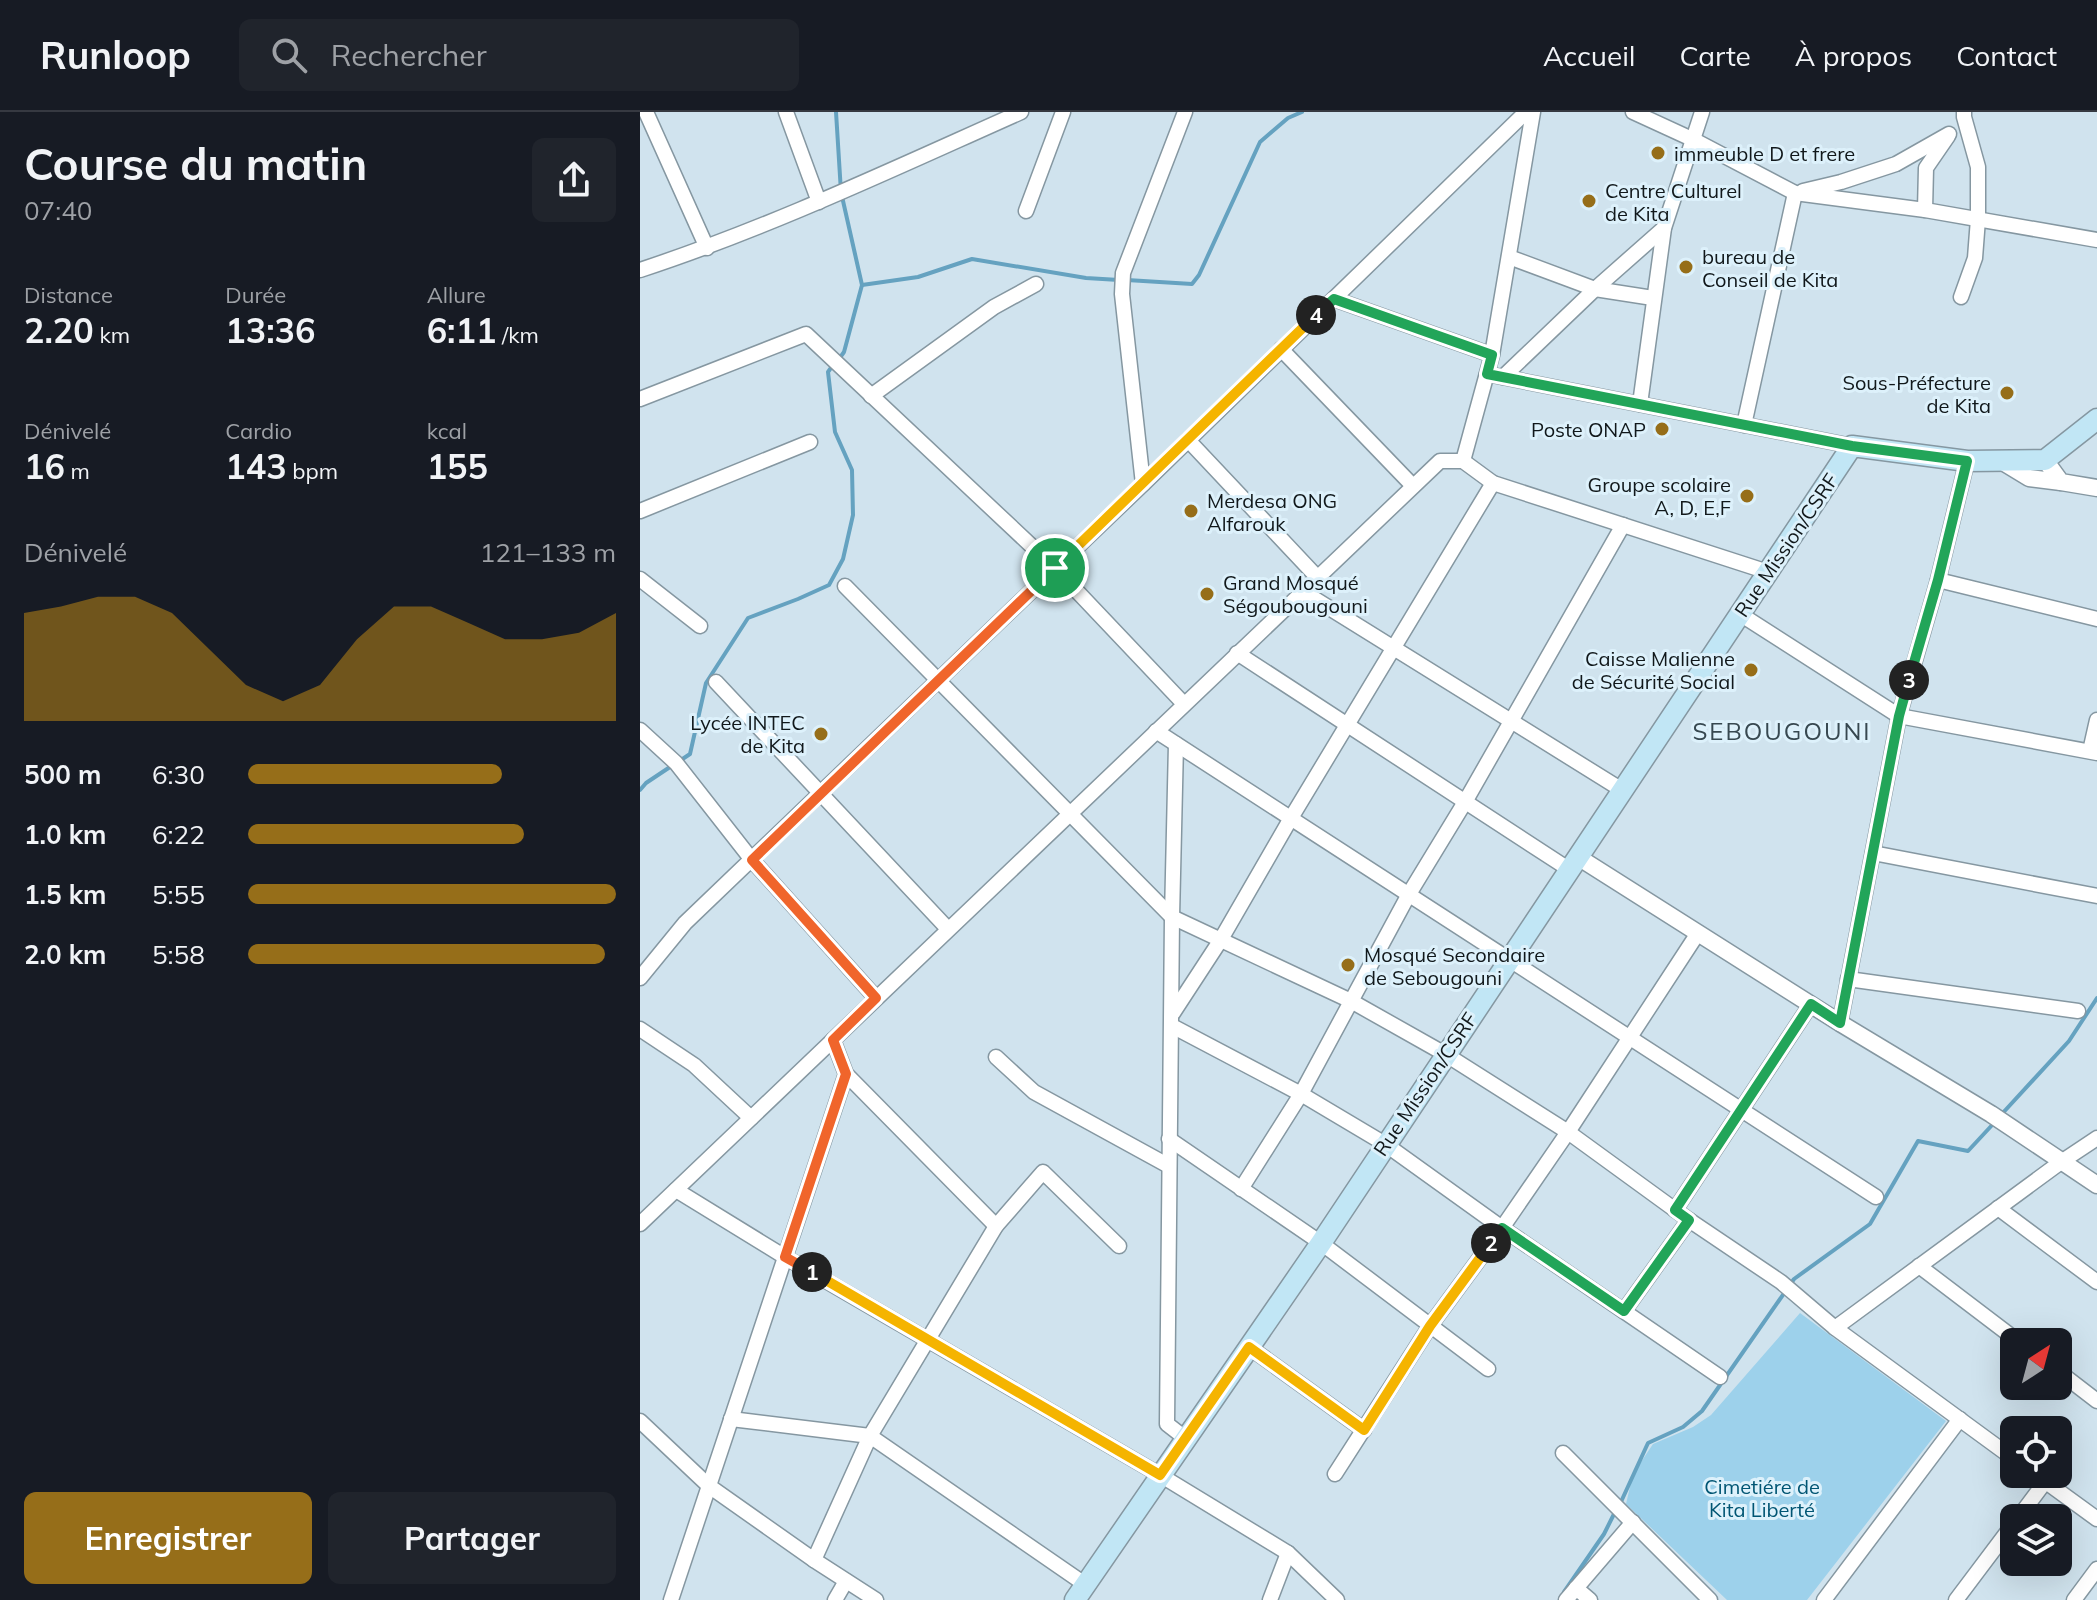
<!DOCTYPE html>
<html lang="fr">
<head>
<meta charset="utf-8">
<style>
	body { margin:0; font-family:Mulish,sans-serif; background:#20242c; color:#f1f3f6; height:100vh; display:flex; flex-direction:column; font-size:30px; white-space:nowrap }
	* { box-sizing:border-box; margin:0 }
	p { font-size:26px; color:#9ea1a6 }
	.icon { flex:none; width:44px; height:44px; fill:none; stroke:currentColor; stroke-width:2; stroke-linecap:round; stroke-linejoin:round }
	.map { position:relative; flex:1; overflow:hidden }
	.sheet { display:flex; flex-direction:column; background:#171b24; width:640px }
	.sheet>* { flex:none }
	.needle { width:52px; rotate:36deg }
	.tools { position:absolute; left:1360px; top:1216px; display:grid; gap:16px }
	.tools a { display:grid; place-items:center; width:72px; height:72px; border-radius:12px; background:#171b24; box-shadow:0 8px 32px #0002; font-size:40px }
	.pin { position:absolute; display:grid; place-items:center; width:68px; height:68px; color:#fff; margin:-34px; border:4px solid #fff; border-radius:50%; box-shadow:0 2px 8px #0007 }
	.km { position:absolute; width:40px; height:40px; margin:-20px; border-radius:50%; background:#222; color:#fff; font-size:22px; line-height:40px; text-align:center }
	.round { display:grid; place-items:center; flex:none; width:84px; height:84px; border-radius:12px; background:#20242c }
	.head { display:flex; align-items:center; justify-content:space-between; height:136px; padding:0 24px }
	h1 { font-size:44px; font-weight:700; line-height:60px }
	.figures { display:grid; grid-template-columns:repeat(3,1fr); gap:12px; height:136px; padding:8px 24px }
	.figures div { display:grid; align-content:center }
	.figures b { font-size:34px; font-weight:700 }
	.figures small { font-size:22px; font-weight:400 }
	.figures p { font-size:22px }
	.chart { height:224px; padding:16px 24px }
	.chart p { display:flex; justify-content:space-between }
	.chart svg { width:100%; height:144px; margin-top:8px; fill:#966e19; opacity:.7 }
	.action { display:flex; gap:16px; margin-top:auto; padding:16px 24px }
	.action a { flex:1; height:92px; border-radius:12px; background:#966e19; color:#fff; font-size:32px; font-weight:700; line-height:92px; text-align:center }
	.action a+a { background:#20242c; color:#f1f3f6 }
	ul { padding:0 24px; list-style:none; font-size:26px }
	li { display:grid; grid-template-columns:128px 96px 1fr; align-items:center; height:60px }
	li i { height:20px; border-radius:10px; background:#966e19 }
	header { display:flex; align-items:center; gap:48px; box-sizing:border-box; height:112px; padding:0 40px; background:#171b24; border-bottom:2px solid #363941 }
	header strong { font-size:38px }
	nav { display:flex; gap:44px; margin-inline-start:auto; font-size:28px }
	.search { width:560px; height:72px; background:#20242c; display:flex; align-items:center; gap:20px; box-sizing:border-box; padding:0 28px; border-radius:12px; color:#9ea1a6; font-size:30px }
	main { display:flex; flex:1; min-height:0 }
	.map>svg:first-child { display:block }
	.green { fill:#9dd1eb }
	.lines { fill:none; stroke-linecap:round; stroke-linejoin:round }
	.stream { stroke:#65a2c0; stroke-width:4 }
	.minor-casing { stroke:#8597a1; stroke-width:17 }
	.tertiary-casing { stroke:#8597a1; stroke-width:19 }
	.secondary-casing { stroke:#8597a1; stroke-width:23 }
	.minor { stroke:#fff; stroke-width:14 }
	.tertiary { stroke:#fff; stroke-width:16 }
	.secondary { stroke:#c1e6f5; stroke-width:20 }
	.split-1-casing { stroke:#fff; stroke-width:16 }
	.split-2-casing { stroke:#fff; stroke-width:16 }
	.split-3-casing { stroke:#fff; stroke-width:16 }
	.split-4-casing { stroke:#fff; stroke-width:16 }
	.split-5-casing { stroke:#fff; stroke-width:16 }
	.split-1 { stroke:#f0652b; stroke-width:10 }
	.split-2 { stroke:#f5b400; stroke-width:10 }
	.split-3 { stroke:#22a559; stroke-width:10 }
	.split-4 { stroke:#22a559; stroke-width:10 }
	.split-5 { stroke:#f5b400; stroke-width:10 }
	.poi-dot { fill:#966e19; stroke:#ddf1fb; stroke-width:3 }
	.labels { text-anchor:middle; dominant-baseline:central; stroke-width:6; stroke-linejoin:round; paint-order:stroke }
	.poi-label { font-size:20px; fill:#11181b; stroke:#ddf1fb; text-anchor:start }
	.street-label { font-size:20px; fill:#11181b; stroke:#ddf1fb }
	.park-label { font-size:20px; fill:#005573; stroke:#ddf1fb }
	.quarter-label { font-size:24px; letter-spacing:2px; fill:#374850; stroke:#ddf1fb }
</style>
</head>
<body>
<header>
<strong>Runloop</strong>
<div class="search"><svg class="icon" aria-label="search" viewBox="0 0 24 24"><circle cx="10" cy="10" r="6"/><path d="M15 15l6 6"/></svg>Rechercher</div>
<nav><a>Accueil</a><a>Carte</a><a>À propos</a><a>Contact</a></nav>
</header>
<main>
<section class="sheet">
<div class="head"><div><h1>Course du matin</h1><p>07:40</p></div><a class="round"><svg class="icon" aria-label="share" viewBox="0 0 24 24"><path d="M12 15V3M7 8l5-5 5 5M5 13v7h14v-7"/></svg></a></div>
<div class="figures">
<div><p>Distance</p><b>2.20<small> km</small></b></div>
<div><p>Durée</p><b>13:36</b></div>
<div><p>Allure</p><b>6:11<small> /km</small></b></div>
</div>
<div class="figures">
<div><p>Dénivelé</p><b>16<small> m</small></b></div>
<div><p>Cardio</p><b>143<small> bpm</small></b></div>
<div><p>kcal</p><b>155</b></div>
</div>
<div class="chart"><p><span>Dénivelé</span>121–133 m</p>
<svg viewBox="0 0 160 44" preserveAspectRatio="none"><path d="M0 44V11L10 9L20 6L30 6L40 11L50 22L60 33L70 38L80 33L90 19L100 9L110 9L120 14L130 19L140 19L150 17L160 11V44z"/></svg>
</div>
<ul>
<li><b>500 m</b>6:30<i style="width:69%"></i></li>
<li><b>1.0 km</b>6:22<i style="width:75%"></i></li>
<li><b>1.5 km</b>5:55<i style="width:100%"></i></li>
<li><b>2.0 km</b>5:58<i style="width:97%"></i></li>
</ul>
<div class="action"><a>Enregistrer</a><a>Partager</a></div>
</section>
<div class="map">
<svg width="1457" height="1488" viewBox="0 0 1457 1488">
	<rect width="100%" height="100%" fill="#d0e3ee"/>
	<polygon class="green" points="1160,1201 1306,1309 1167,1488 1087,1488 986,1392 993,1362 1013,1332 1053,1315 1071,1303"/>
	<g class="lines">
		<g class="stream">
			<polyline points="196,0 201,80 222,173 204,240 199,247"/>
			<polyline points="487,168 552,172 559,163 620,30 648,6 662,0"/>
			<polyline points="222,173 278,165 332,147 446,166 479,168"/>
			<polyline points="41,648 50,642 66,571 108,506 158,487 189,473 203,447 213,403 212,358 195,320 188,260 193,253"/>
			<polyline points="0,678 6,671 33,653"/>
			<polyline points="1360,1004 1429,929 1457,886"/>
			<polyline points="980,1392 1008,1331 1043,1315 1062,1299 1154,1167 1230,1112 1278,1029 1328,1039 1354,1011"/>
			<polyline points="924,1480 964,1422 975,1400"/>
		</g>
		<g class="minor-casing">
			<g id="minor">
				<polyline points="6,0 67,136"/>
				<polyline points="146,0 179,90"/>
				<polyline points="993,0 1054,28 1155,81 1285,98 1457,128"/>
				<polyline points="1163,79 1201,70 1256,52 1309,22"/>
				<polyline points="1285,98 1286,56 1308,24"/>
				<polyline points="386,99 423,0"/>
				<polyline points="869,145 955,177 1013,186"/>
				<path d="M0 158C131 115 255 56 381 0"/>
				<polyline points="1321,185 1335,146 1338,107 1338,55 1324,5 1324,0"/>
				<polyline points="694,187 852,243"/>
				<polyline points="641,237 773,374"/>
				<polyline points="847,262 1212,334"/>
				<polyline points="863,265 955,177 1024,116"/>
				<polyline points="231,284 354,195 396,172"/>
				<polyline points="0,287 166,222 415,456 544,592"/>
				<polyline points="1000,292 1024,116 1062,0"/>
				<polyline points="1104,313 1155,81"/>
				<polyline points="548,328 677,465"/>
				<polyline points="823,349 852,243 893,0"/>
				<polyline points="503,372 482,182 483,161 545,0"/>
				<polyline points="0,399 170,330"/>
				<polyline points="0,467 60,514"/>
				<polyline points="1298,468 1457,507"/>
				<polyline points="205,474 532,805 711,889 805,942 928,1020 1049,1108 1141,1170 1195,1216 1374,1347"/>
				<polyline points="662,479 982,678"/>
				<polyline points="1100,502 1259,604 1457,641"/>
				<polyline points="597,541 930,758"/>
				<polyline points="76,570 308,817"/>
				<polyline points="0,618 36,651 112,748 236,886"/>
				<polyline points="516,619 1236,1085"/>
				<polyline points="536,632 532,805 527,1312 545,1326"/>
				<polyline points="1450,639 1457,608"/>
				<polyline points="1233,741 1457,784"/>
				<polyline points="0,866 45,811 503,372 886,0"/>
				<polyline points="1208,867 1438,899"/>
				<polyline points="533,901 580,829 651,706 853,371"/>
				<polyline points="1200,911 1259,604 1298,468 1327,349"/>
				<polyline points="532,914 661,982 745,1032 862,1116 1080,1265"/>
				<polyline points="0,917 54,953 111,1006"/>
				<polyline points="193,928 206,962 356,1114"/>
				<polyline points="356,945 394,980 529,1054"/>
				<polyline points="529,1027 681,1131 848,1257"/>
				<polyline points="601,1077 661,982 769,782 825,690 983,413"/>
				<polyline points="36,1078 145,1145 520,1363 648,1441 697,1488"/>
				<polyline points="1358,1096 1457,1170"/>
				<polyline points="1035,1098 1171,892"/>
				<polyline points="0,1112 800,349 823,349 853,371 1128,460"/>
				<polyline points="1279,1154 1379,1230"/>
				<polyline points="984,1199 1049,1108"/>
				<polyline points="1195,1216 1421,1050 1457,1026"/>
				<polyline points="609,1235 724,1318"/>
				<polyline points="1418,1259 1457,1289"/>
				<polyline points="91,1307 230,1324 446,1473"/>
				<polyline points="0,1309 69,1374 174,1448 236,1488"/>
				<polyline points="923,1341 1070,1488"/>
				<polyline points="695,1362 790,1214 862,1116 928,1020 1058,821"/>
				<polyline points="1395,1362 1457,1407"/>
				<polyline points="1378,1406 1405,1370"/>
				<polyline points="174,1448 230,1324 356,1114 403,1060 479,1134"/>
				<polyline points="936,1476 950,1488"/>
				<polyline points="31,1488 206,962"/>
				<polyline points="195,1488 206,1469"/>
				<polyline points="630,1488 648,1441"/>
				<polyline points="926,1488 993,1410"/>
				<polyline points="1184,1488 1320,1307"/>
				<polyline points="1316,1488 1374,1411"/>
				<polyline points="1434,1488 1457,1457"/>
			</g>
		</g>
		<g class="tertiary-casing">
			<g id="tertiary">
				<polyline points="1405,348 1421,370 1457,376"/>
				<polyline points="1361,349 1389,366 1421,370"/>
				<polyline points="938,745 1200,911 1351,1002 1457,1073"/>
			</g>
		</g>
		<g class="secondary-casing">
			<polyline id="secondary" points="435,1488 681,1131 1212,334 1327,349 1405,348 1457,307"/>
		</g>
		<use href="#minor" class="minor"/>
		<use href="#tertiary" class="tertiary"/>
		<use href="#secondary" class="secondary"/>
	</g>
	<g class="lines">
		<g class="split-1-casing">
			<polyline id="split-1" points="172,1160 145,1145 206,962 193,928 236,886 112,748 415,456"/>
		</g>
		<g class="split-2-casing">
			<polyline id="split-2" points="172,1160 520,1363 609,1235 724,1318 790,1214 851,1131"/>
		</g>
		<g class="split-3-casing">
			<polyline id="split-3" points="851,1131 862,1116 984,1199 1049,1108 1035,1098 1171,892 1200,911 1259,604 1269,568"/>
		</g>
		<g class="split-4-casing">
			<polyline id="split-4" points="676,203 694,187 852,243 847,262 1212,334 1327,349 1298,468 1269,568"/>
		</g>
		<g class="split-5-casing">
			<polyline id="split-5" points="415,456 676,203"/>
		</g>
		<use href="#split-1" class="split-1"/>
		<use href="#split-2" class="split-2"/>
		<use href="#split-3" class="split-3"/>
		<use href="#split-4" class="split-4"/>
		<use href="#split-5" class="split-5"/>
	</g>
	<g class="poi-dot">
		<circle cx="1018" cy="41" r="8"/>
		<circle cx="949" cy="89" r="8"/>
		<circle cx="1046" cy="155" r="8"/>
		<circle cx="1367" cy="281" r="8"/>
		<circle cx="1022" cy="317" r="8"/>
		<circle cx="1107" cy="384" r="8"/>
		<circle cx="551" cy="399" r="8"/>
		<circle cx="567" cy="482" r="8"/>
		<circle cx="1111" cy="558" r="8"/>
		<circle cx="181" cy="622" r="8"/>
		<circle cx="708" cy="853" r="8"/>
	</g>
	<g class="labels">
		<g class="poi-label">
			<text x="1034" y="41">immeuble D et frere</text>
			<text x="965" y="78">Centre Culturel<tspan x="965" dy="23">de Kita</tspan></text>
			<text x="1062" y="144">bureau de<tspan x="1062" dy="23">Conseil de Kita</tspan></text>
			<text x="1351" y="270" text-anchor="end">Sous-Préfecture<tspan x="1351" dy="23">de Kita</tspan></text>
			<text x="1006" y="317" text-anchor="end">Poste ONAP</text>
			<text x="1091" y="372" text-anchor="end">Groupe scolaire<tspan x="1091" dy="23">A, D, E,F</tspan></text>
			<text x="567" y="388">Merdesa ONG<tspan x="567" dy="23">Alfarouk</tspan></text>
			<text x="583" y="470">Grand Mosqué<tspan x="583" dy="23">Ségoubougouni</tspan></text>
			<text x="1095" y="546" text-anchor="end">Caisse Malienne<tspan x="1095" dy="23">de Sécurité Social</tspan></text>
			<text x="165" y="610" text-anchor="end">Lycée INTEC<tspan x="165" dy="23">de Kita</tspan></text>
			<text x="724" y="842">Mosqué Secondaire<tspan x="724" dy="23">de Sebougouni</tspan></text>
		</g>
		<g class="street-label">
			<text transform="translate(1146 433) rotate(-56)">Rue Mission/CSRF</text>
			<text transform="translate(785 972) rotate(-56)">Rue Mission/CSRF</text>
		</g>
		<g class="park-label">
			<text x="1122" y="1374">Cimetiére de<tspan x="1122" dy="23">Kita Liberté</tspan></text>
		</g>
		<g class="quarter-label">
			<text x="1142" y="619">SEBOUGOUNI</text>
		</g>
	</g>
</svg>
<div class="tools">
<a><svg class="needle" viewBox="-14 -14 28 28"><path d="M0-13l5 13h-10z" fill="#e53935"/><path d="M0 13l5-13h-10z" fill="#9ea1a6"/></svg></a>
<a><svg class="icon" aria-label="locate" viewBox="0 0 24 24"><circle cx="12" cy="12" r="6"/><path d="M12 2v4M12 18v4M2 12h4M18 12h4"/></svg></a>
<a><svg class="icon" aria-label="layers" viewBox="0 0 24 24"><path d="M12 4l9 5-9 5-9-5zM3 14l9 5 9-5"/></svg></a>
</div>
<div class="pin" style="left:415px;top:456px;background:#1e9e55"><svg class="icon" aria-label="arrive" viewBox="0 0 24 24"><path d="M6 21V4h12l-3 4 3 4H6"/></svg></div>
<b class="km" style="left:172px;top:1160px">1</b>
<b class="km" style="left:851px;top:1131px">2</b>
<b class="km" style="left:1269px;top:568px">3</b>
<b class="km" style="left:676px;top:203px">4</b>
</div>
</main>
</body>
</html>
